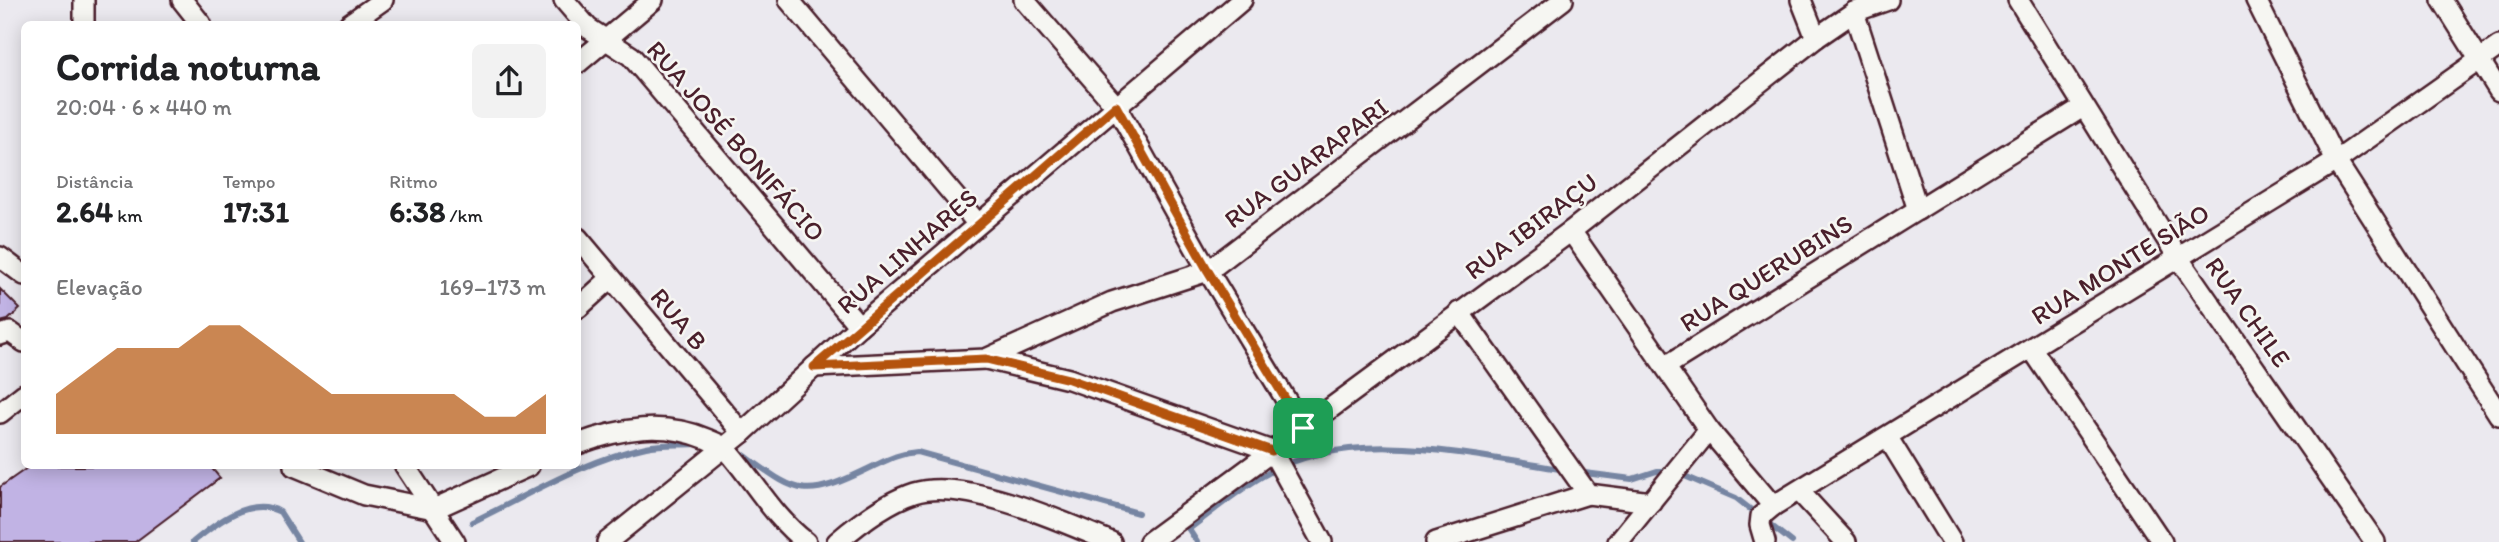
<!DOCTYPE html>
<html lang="pt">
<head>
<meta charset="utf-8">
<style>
	body { margin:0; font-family:Itim,sans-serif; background:#f2f2f2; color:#202124; height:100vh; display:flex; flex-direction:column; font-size:26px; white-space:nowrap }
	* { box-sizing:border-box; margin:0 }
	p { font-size:23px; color:#757577 }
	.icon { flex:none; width:38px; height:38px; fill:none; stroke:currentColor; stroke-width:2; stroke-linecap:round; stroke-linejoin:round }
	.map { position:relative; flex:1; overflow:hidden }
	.panel { position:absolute; left:21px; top:21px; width:560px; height:448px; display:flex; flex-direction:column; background:#fff; border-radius:10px; box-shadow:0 4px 18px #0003 }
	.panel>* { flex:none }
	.pin { position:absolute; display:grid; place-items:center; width:60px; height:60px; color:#fff; margin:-30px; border-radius:14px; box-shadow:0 4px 10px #0006 }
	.round { display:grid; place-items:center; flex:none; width:74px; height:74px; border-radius:10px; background:#f2f2f2 }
	.headline { display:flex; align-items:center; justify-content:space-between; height:119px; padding:0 35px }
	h1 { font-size:38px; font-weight:700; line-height:52px }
	.figures { display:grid; grid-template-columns:repeat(3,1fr); gap:10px; height:119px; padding:7px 35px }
	.figures div { display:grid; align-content:center }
	.figures b { font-size:30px; font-weight:700 }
	.figures small { font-size:19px; font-weight:400 }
	.figures p { font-size:19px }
	.chart { height:196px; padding:14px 35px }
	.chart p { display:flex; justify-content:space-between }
	.chart svg { width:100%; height:126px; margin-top:7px; fill:#b45309; opacity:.7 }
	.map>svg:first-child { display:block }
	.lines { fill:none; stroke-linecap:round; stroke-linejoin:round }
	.stream { stroke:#7685a2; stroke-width:6 }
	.building { fill:#c1b3e4; stroke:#4a1f2b; stroke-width:2 }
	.minor-casing { stroke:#4a1f2b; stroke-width:24 }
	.minor { stroke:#f6f6f2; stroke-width:19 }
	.route-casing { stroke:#fff; stroke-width:14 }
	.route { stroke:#b45309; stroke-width:9 }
	.labels { text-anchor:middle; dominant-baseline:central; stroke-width:5; stroke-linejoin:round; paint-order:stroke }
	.street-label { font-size:26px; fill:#4a1f2b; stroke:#f6f6f2 }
</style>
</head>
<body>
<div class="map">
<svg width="2499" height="542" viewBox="0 0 2499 542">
	<rect width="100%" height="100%" fill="#ebe9ef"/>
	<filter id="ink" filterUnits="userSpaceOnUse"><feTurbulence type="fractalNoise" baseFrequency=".0143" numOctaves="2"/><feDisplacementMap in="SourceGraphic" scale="14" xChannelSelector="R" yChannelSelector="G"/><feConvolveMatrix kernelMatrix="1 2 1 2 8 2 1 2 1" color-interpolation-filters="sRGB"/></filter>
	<g filter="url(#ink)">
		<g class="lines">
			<g class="stream">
				<path d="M737 450C799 494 800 502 872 467 887 460 900 453 917 452L1138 513"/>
				<polyline points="1577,472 1632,479 1657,471 1673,471 1736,498 1792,542"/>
				<path d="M472 522C528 495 585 460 646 447 661 444 679 445 695 444"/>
				<polyline points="1188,528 1197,542"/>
				<path d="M1189 529C1213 511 1237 491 1263 476 1350 424 1472 456 1566 470"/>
				<path d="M193 542C215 524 250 495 280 512L299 542"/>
			</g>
		</g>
		<g class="building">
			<polygon points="0,289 20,309 8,320 0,322"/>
			<polygon points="30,466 210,466 220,478 135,542 0,542 0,487"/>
		</g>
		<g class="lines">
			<g class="minor-casing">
				<g id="minor">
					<polyline points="182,0 201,24"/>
					<polyline points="564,0 588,28 631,56 859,326"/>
					<polyline points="789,0 978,224"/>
					<polyline points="1024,0 1116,106 1208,271 1303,428"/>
					<polyline points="1801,0 1816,38"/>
					<polyline points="2018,0 2179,259 2375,542"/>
					<polyline points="2256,0 2336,161 2499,415"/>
					<polyline points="2442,0 2499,91"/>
					<polyline points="1854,12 1918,210"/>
					<polyline points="84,24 84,0"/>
					<polyline points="349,24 383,0"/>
					<polyline points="578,63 653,0"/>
					<polyline points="1571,231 1709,430 1773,506"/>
					<polyline points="578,238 742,433"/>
					<polyline points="0,257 24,275"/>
					<polyline points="578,308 610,279"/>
					<polyline points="1459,312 1588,494 1651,502"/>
					<polyline points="0,335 10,332 24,342"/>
					<polyline points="2032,349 2162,542"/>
					<polyline points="986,359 1069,379 1272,451 1322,542"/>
					<polyline points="1666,366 2083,107"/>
					<polyline points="814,367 986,359 1112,302 1208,271 1563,0"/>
					<polyline points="0,413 24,394"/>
					<polyline points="1888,438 1952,542"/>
					<path d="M578 444C621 428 663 421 707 439 713 442 721 444 726 449 753 479 773 517 806 542"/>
					<polyline points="294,466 364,495 434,509"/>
					<polyline points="405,466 455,542"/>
					<polyline points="1799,491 1846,542"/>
					<polyline points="434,509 529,466"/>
					<polyline points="607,542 742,433 859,326 1242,0"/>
					<path d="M837 542C859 523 886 502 914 493 963 477 1064 522 1111 542"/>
					<polyline points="1149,542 1571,231 1816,38 1854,12 1888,0"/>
					<polyline points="1436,542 1588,494"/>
					<polyline points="1618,542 1709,430"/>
					<polyline points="1765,542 1760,525 1761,516 1773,506 2336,161 2499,46"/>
				</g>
			</g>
			<use href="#minor" class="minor"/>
		</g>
	</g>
	<g class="lines" filter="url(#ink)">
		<g class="route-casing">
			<polygon id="route" points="1116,106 1208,271 1303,428 1272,451 1069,379 986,359 814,367"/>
		</g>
		<use href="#route" class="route"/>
	</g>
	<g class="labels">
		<g class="street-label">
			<text transform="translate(736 141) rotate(49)">RUA JOSÉ BONIFÁCIO</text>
			<text transform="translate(1306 163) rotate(-37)">RUA GUARAPARI</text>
			<text transform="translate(1531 226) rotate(-37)">RUA IBIRAÇU</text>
			<text transform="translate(907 251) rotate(-41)">RUA LINHARES</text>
			<text transform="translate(2120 264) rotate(-32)">RUA MONTE SIÃO</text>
			<text transform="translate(1766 273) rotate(-32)">RUA QUERUBINS</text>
			<text transform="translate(2248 312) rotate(55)">RUA CHILE</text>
			<text transform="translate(679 319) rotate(50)">RUA B</text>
		</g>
	</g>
</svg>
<div class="pin" style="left:1303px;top:428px;background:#1e9e55"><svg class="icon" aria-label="arrive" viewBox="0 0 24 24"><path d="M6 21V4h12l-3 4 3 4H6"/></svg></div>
<section class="panel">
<div class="headline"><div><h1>Corrida noturna</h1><p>20:04 · 6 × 440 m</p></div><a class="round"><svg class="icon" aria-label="share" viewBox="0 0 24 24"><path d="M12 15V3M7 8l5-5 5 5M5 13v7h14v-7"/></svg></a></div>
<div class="figures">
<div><p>Distância</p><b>2.64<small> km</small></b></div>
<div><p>Tempo</p><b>17:31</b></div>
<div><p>Ritmo</p><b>6:38<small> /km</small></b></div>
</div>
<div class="chart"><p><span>Elevação</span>169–173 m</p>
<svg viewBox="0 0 160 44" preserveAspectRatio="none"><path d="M0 44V30L10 22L20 14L30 14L40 14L50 6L60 6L70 14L80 22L90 30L100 30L110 30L120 30L130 30L140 38L150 38L160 30V44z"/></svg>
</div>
</section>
</div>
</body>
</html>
